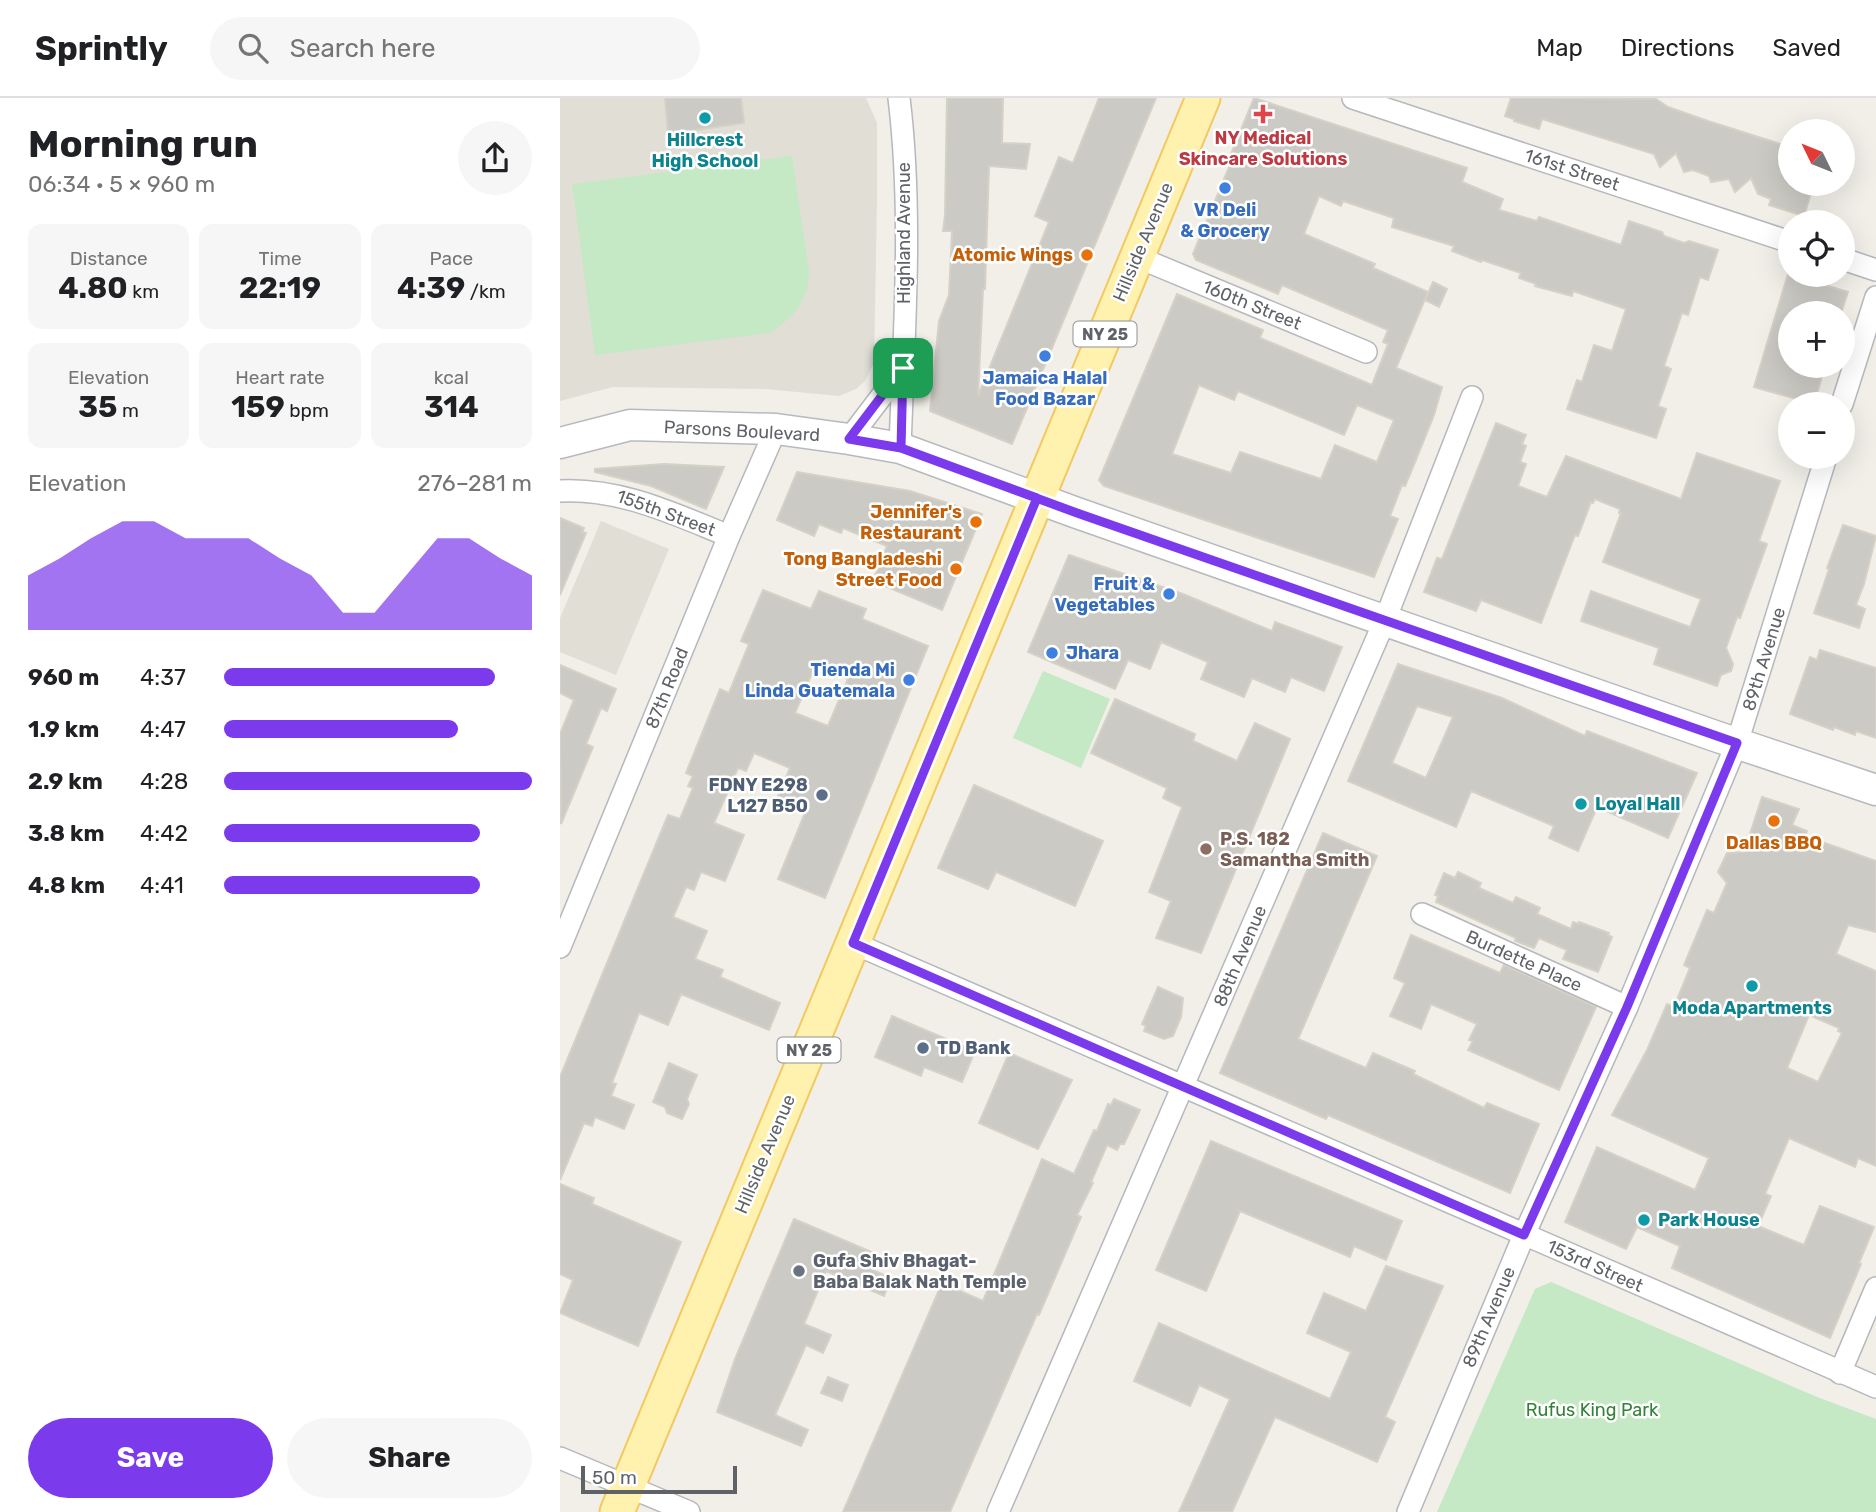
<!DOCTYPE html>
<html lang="en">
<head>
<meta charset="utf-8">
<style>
	body { margin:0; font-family:Rubik,sans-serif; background:#f6f6f6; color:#202124; height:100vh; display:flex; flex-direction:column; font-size:26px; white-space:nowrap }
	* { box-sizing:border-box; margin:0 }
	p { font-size:23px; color:#757577 }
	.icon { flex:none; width:38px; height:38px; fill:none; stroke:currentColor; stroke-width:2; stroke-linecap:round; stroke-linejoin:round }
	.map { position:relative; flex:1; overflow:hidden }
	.drawer { display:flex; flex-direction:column; background:#fff; width:560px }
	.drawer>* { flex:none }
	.needle { width:46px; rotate:313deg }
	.buttons { position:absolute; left:1218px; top:21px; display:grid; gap:14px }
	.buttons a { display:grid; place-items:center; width:77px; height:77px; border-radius:50%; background:#fff; box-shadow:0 7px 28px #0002; font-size:35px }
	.scale { position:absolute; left:21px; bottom:18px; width:156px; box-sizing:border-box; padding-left:7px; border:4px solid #5f6368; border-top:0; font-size:19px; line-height:24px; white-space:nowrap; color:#5f6368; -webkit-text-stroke:5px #fff; paint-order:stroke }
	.pin { position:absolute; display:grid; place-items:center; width:60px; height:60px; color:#fff; margin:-30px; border-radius:14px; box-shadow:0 4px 10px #0006 }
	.round { display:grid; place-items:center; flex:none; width:74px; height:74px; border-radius:37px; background:#f6f6f6 }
	.overview { display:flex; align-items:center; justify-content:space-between; height:119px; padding:0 28px }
	h1 { font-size:38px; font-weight:700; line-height:52px }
	.figures { display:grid; grid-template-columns:repeat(3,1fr); gap:10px; height:119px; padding:7px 28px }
	.figures div { display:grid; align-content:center; border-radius:14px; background:#f6f6f6; text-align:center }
	.figures b { font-size:30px; font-weight:700 }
	.figures small { font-size:19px; font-weight:400 }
	.figures p { font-size:19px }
	.chart { height:196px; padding:14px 28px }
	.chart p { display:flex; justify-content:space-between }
	.chart svg { width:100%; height:126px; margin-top:7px; fill:#7c3aed; opacity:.7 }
	.primary-button { display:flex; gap:14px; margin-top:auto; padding:14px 28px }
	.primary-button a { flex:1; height:80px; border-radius:42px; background:#7c3aed; color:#fff; font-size:28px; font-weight:700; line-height:80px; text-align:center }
	.primary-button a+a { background:#f6f6f6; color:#202124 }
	ul { padding:0 28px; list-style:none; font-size:23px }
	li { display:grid; grid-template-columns:112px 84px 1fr; align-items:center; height:52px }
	li i { height:18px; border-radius:9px; background:#7c3aed }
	header { display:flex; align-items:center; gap:42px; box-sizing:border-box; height:98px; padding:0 35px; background:#fff; border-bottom:2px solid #e0e0e0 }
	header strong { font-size:33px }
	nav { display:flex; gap:38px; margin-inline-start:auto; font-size:24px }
	.search { width:490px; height:63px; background:#f6f6f6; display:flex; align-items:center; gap:18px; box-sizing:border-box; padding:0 24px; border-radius:38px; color:#757577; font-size:26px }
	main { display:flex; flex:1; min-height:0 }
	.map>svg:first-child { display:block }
	.education { fill:#e1ded6 }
	.green { fill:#c5e8c5 }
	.building { fill:#cccac5; stroke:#d6d1c6; stroke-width:2; fill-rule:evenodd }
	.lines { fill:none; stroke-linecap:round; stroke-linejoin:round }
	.street-casing { stroke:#b5b8bc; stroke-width:24 }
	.secondary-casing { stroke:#b6babf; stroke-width:33 }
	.primary-casing { stroke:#f2c960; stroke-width:37 }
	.street { stroke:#fff; stroke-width:21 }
	.secondary { stroke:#fff; stroke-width:30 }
	.primary { stroke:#fff2af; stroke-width:33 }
	.route-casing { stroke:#fff; stroke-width:14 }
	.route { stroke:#7c3aed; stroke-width:9 }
	.health-dot { fill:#e0444e; stroke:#fff; stroke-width:2.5 }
	.culture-dot { fill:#0f9aa8; stroke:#fff; stroke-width:2.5 }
	.shop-dot { fill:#3f7fe0; stroke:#fff; stroke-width:2.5 }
	.food-dot { fill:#e8710a; stroke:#fff; stroke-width:2.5 }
	.service-dot { fill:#5c6f8a; stroke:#fff; stroke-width:2.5 }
	.education-dot { fill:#8d6e63; stroke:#fff; stroke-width:2.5 }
	.worship-dot { fill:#6b7280; stroke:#fff; stroke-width:2.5 }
	.labels { text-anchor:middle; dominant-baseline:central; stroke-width:5; stroke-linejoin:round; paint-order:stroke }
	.shield { fill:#fff; stroke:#8f9295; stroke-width:2 }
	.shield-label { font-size:16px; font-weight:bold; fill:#5f6368 }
	.health-label { font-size:18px; font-weight:bold; fill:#be3a42; stroke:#fff }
	.culture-label { font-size:18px; font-weight:bold; fill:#0d838f; stroke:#fff }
	.street-label { font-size:18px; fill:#5f6368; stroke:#fff }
	.shop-label { font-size:18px; font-weight:bold; fill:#366cbe; stroke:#fff }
	.food-label { font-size:18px; font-weight:bold; fill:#c56008; stroke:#fff; text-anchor:end }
	.service-label { font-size:18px; font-weight:bold; fill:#4e5e75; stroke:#fff; text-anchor:end }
	.education-label { font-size:18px; font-weight:bold; fill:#785e54; stroke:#fff; text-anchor:start }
	.worship-label { font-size:18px; font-weight:bold; fill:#5b616d; stroke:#fff; text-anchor:start }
	.park-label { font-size:18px; fill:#348238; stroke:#fff }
</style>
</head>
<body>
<header>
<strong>Sprintly</strong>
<div class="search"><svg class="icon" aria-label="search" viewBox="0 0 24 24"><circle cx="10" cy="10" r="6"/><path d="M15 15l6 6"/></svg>Search here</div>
<nav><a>Map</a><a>Directions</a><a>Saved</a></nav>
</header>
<main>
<section class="drawer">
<div class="overview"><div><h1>Morning run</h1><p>06:34 · 5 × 960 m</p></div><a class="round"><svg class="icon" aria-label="share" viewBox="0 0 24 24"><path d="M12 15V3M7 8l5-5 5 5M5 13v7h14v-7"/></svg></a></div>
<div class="figures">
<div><p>Distance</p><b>4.80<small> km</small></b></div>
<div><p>Time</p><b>22:19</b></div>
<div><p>Pace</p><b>4:39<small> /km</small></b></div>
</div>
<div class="figures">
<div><p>Elevation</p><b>35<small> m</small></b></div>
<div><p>Heart rate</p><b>159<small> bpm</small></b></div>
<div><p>kcal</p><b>314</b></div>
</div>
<div class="chart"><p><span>Elevation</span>276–281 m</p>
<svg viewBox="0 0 160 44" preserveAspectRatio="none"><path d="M0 44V25L10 19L20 12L30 6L40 6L50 12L60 12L70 12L80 19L90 25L100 38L110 38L120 25L130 12L140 12L150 19L160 25V44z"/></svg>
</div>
<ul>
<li><b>960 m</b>4:37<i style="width:88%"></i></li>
<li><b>1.9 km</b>4:47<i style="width:76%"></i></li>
<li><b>2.9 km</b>4:28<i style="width:100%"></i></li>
<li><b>3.8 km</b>4:42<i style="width:83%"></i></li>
<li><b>4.8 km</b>4:41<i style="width:83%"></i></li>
</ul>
<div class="primary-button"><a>Save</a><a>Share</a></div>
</section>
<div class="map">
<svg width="1316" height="1414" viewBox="0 0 1316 1414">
	<rect width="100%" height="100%" fill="#f1efe8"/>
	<g class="education">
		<polygon points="0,0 306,0 317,25 317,101 314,265 305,283 296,291 279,298 205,291 53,289 0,303"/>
		<polygon points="41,423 109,451 56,577 0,554 0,520"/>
	</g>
	<g class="green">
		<path d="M232 58 249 173C248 204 235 217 210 235L35 257 12 86Z"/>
		<polygon points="483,573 550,601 521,670 453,640"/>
		<polygon points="991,1184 1257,1299 1316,1321 1316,1414 877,1414 975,1191"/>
	</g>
	<g class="building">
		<polygon points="105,0 181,0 184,25 108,36"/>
		<polygon points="387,0 443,0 442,45 470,46 466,71 429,68 425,191 423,191 418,298 489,124 475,118 499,59 513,65 539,0 596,0 452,346 370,313 379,223 389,197 392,133 383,133 385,117"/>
		<path d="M694 0 907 70 902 84 943 101 939 112 977 123 979 119 1061 147 1069 123 1102 134 1104 138 1124 145 1129 143 1158 152 1148 182 1140 179 1128 217 1122 215 1104 268 1111 271 1098 308 1106 311 1096 340 1007 311 1017 282 1022 284 1034 247 1052 253 1066 211 1013 193 1012 198 975 188 976 186 959 180 961 175 922 162 921 164 892 153 894 148 832 129 834 120 783 103 781 108 759 98 744 136 815 166 813 170 868 194 836 270 882 289 874 317 856 362 845 388 842 387 830 418 838 421 814 479 544 388 539 382 542 375 617 196 703 232 700 240 812 287 828 246 823 244 828 232 722 187 718 196 636 162 633 156 672 62 669 61ZM639 287 674 302 678 293 784 337 797 307 834 322 817 364 775 347 761 381 680 354 671 375 612 356Z"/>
		<polygon points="951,0 1096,1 1108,9 1148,23 1230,49 1230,86 1248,86 1246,93 1251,95 1244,118 1209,107 1211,101 1198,96 1191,80 1175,94 1169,81 1151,84 1149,78 1133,72 1124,74 1116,55 1100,69 1094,56 982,21 979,31 954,23 954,21 945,18"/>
		<polygon points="1228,176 1288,194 1281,215 1230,215 1230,268 1265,268 1254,306 1194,289"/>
		<polygon points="873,184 887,191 879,209 865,202"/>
		<polygon points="936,325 966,337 962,346 966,348 960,364 966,366 958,388 987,399 1006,358 1121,401 1137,355 1220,383 1199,443 1207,446 1180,520 1177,519 1166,550 1173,566 1171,573 1161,577 1157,588 1094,566 1099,550 1021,523 1031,493 1130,529 1141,501 1043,464 1061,415 1059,415 1060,411 1035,401 1033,405 1031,404 1018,438 1015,437 981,525 921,502 916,513 864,494 877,460 882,461"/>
		<polygon points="104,366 164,369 146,411 91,388 35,374 35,371"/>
		<polygon points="237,374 350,393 422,416 382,512 313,483 327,448 283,430 281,435 259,426 254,438 217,422"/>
		<polygon points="0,420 24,430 22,434 26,435 0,497"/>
		<polygon points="1283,427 1316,438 1304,486 1296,507 1305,511 1299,530 1254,515 1269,471 1267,470"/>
		<polygon points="509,457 623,496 712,533 715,524 782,549 764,593 731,579 725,594 692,580 684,599 641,581 648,564 601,544 590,571 568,562 555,591 468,554"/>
		<path d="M203 492 251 511 259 493 306 511 302 521 368 548 265 800 218 781 245 715 216 703 230 670 194 655 186 673 178 670 154 725 184 737 165 783 141 774 134 792 126 789 113 819 147 833 135 861 163 872 160 879 220 905 209 932 121 896 108 927 79 915 52 985 56 986 51 998 74 1007 64 1031 35 1019 32 1028 24 1025 0 1082V979L108 717 120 721 133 690 128 688 133 678 126 675 160 591 169 595 189 546 181 543ZM255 568 288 581 268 628 235 615Z"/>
		<polygon points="1260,552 1316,570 1316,640 1296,633 1295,637 1274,629 1273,632 1230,616 1250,559 1257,562"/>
		<path d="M838 566 942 600 1025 638 1027 633 1137 675 1108 740 1037 709 1018 753 989 740 994 728 911 693 896 729 788 683ZM857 608 893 619 866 680 832 665Z"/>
		<polygon points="0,567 56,591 47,613 41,610 26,646 33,649 1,726 0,636 14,602 0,595"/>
		<polygon points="555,601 635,636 633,643 677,663 695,625 730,641 641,855 596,840 611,803 589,794 622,709 603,700 607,690 531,655"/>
		<polygon points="414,687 543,743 515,808 436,774 428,791 378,770"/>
		<path d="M1202 699 1239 711 1232 727 1247 733 1245 738 1316 763V834L1288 827 1276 856 1316 873V1068L1298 1060 1295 1069 1229 1040 1205 1096 1211 1098 1198 1128 1244 1147 1260 1108 1314 1129 1299 1165 1301 1166 1270 1240 1112 1170 1120 1148 1077 1129 1066 1151 1005 1124 1037 1049 1135 1092 1149 1060 1052 1017 1087 952 1107 906 1114 909 1130 870 1124 867 1147 812 1154 815 1167 785 1158 774 1167 755 1184 754ZM1249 917 1279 930 1278 933 1282 935 1258 984 1227 970Z"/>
		<polygon points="763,735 817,758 738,941 806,970 813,955 855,973 853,976 924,1010 927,1005 979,1026 950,1095 768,1017 766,1021 660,975"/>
		<polygon points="898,774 921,785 919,790 953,805 956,799 980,810 977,816 1011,831 1013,824 1018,826 1019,824 1049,835 1048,837 1052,839 1038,874 1003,861 1007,852 979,840 974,850 955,843 956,840 876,804 878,798 875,797 884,775 895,780"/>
		<polygon points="851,837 940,875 944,867 1036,909 999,992 908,952 913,943 909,942 917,926 871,906 861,931 830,918 845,885 834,880"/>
		<polygon points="598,889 623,900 621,919 613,938 604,941 584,933 586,928 582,926"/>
		<polygon points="332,918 415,953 402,984 364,969 361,978 315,959"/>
		<polygon points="449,955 512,982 478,1051 419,1025"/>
		<polygon points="109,965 137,977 127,1001 129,1006 122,1021 107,1015 105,1009 93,1004"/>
		<polygon points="554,1001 580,1012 564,1046 560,1046 557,1052 547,1047 531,1084 533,1085 517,1117 521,1119 479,1217 477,1216 390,1414 283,1414 382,1185 423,1203 482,1061 514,1076 534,1032 537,1033 548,1006 551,1007"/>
		<polygon points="651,1043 842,1123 826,1162 794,1148 790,1159 680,1113 646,1193 596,1172"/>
		<polygon points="0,1086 34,1100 32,1106 121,1144 78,1248 0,1215 13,1182 0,1176"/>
		<polygon points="234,1121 314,1155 308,1170 331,1180 324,1198 266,1173 244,1226 271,1237 263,1255 246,1247 215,1317 248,1332 241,1348 157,1314 175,1261"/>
		<polygon points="826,1168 883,1188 825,1319 835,1324 817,1364 715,1319 672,1414 619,1414 670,1301 639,1287 630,1308 574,1283 599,1225 770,1301 791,1254 747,1235 764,1195 806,1213"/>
		<polygon points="268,1279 288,1287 282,1303 261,1295"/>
	</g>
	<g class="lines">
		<g class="street-casing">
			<g id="street">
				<path d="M339 0C353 115 344 234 340 350"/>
				<polyline points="793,0 1230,144"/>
				<polyline points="577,159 806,254"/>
				<polyline points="1283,161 1316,172"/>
				<polyline points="1282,306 1316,199"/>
				<polyline points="289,341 343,270"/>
				<path d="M0 393C61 390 114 416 169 438"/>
				<polyline points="862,816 1067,909"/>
				<polyline points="293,845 1316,1289"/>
				<polyline points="0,849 169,438 216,331"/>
				<polyline points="1280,1275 1316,1190"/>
				<polyline points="0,1360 129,1414"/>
				<polyline points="438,1414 825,522 912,299"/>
				<polyline points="848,1414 964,1137 1067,909 1177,645 1266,359"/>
			</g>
		</g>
		<g class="secondary-casing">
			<polyline id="secondary" points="0,345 70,327 216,331 289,341 340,350 517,415 1155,638 1316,692"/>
		</g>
		<g class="primary-casing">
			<polyline id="primary" points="57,1414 643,0"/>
		</g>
		<use href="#street" class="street"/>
		<use href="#secondary" class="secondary"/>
		<use href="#primary" class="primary"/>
	</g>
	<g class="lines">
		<g class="route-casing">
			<polyline id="route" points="343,270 341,350 477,400 293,845 964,1137 1067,909 1177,645 517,415 341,350 289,341 343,270"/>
		</g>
		<use href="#route" class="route"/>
	</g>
	<path class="health-dot" d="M699.5 5.5h7v7h7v7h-7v7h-7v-7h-7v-7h7z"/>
	<g class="culture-dot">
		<circle cx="145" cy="20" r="7"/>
		<circle cx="1021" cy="706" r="7"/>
		<circle cx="1192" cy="888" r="7"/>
		<circle cx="1084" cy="1122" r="7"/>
	</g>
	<g class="shop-dot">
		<circle cx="665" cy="90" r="7"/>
		<circle cx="485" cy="258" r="7"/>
		<circle cx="609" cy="496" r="7"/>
		<circle cx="492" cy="555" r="7"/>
		<circle cx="349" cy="582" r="7"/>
	</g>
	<g class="food-dot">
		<circle cx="527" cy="157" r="7"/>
		<circle cx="416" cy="424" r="7"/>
		<circle cx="396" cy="471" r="7"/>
		<circle cx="1214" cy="723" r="7"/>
	</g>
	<g class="service-dot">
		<circle cx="262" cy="697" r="7"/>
		<circle cx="363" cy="950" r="7"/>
	</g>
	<circle class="education-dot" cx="646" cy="751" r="7"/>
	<circle class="worship-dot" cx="239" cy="1173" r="7"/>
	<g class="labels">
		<g class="shield">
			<rect x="513.5" y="223.5" width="63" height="25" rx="5"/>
			<rect x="217.5" y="939.5" width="63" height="25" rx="5"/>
		</g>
		<g class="shield-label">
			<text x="545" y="236">NY 25</text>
			<text x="249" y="952">NY 25</text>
		</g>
		<g class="health-label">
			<text x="703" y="40">NY Medical<tspan x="703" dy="21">Skincare Solutions</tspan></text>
		</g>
		<g class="culture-label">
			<text x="145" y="42">Hillcrest<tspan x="145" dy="21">High School</tspan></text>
			<text x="1035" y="706" text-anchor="start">Loyal Hall</text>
			<text x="1192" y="910">Moda Apartments</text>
			<text x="1098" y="1122" text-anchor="start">Park House</text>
		</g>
		<g class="street-label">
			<text transform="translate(1012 72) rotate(18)">161st Street</text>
			<text transform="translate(344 135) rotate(-90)">Highland Avenue</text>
			<text transform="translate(583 144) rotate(-67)">Hillside Avenue</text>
			<text transform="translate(692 207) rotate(22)">160th Street</text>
			<text transform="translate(182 333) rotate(3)">Parsons Boulevard</text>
			<text transform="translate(106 415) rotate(20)">155th Street</text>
			<text transform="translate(1204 561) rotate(-73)">89th Avenue</text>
			<text transform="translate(107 590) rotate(-68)">87th Road</text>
			<text transform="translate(680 858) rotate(-67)">88th Avenue</text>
			<text transform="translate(964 863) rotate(24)">Burdette Place</text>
			<text transform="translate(205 1056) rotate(-67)">Hillside Avenue</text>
			<text transform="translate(1035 1168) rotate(24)">153rd Street</text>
			<text transform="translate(929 1219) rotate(-67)">89th Avenue</text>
		</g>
		<g class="shop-label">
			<text x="665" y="112">VR Deli<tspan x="665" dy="21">&amp; Grocery</tspan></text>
			<text x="485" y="280">Jamaica Halal<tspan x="485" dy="21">Food Bazar</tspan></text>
			<text x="595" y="486" text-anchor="end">Fruit &amp;<tspan x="595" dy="21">Vegetables</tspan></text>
			<text x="506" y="555" text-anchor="start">Jhara</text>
			<text x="335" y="572" text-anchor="end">Tienda Mi<tspan x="335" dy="21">Linda Guatemala</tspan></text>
		</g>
		<g class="food-label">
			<text x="513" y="157">Atomic Wings</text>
			<text x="402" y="414">Jennifer's<tspan x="402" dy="21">Restaurant</tspan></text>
			<text x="382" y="461">Tong Bangladeshi<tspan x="382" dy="21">Street Food</tspan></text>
			<text x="1214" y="745" text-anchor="middle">Dallas BBQ</text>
		</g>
		<g class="service-label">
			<text x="248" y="687">FDNY E298<tspan x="248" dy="21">L127 B50</tspan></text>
			<text x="377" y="950" text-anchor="start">TD Bank</text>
		</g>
		<g class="education-label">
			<text x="660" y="741">P.S. 182<tspan x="660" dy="21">Samantha Smith</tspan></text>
		</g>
		<g class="worship-label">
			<text x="253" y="1163">Gufa Shiv Bhagat-<tspan x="253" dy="21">Baba Balak Nath Temple</tspan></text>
		</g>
		<g class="park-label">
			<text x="1032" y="1312">Rufus King Park</text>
		</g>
	</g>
</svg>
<div class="buttons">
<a><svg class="needle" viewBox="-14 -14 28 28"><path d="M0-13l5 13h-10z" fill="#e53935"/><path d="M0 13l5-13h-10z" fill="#757577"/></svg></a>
<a><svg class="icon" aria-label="locate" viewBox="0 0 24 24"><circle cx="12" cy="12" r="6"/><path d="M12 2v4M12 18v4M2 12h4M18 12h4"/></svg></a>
<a>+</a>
<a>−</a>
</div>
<div class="scale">50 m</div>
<div class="pin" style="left:343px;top:270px;background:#1e9e55"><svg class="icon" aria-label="arrive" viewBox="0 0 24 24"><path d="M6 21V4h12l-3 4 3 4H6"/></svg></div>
</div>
</main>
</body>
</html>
